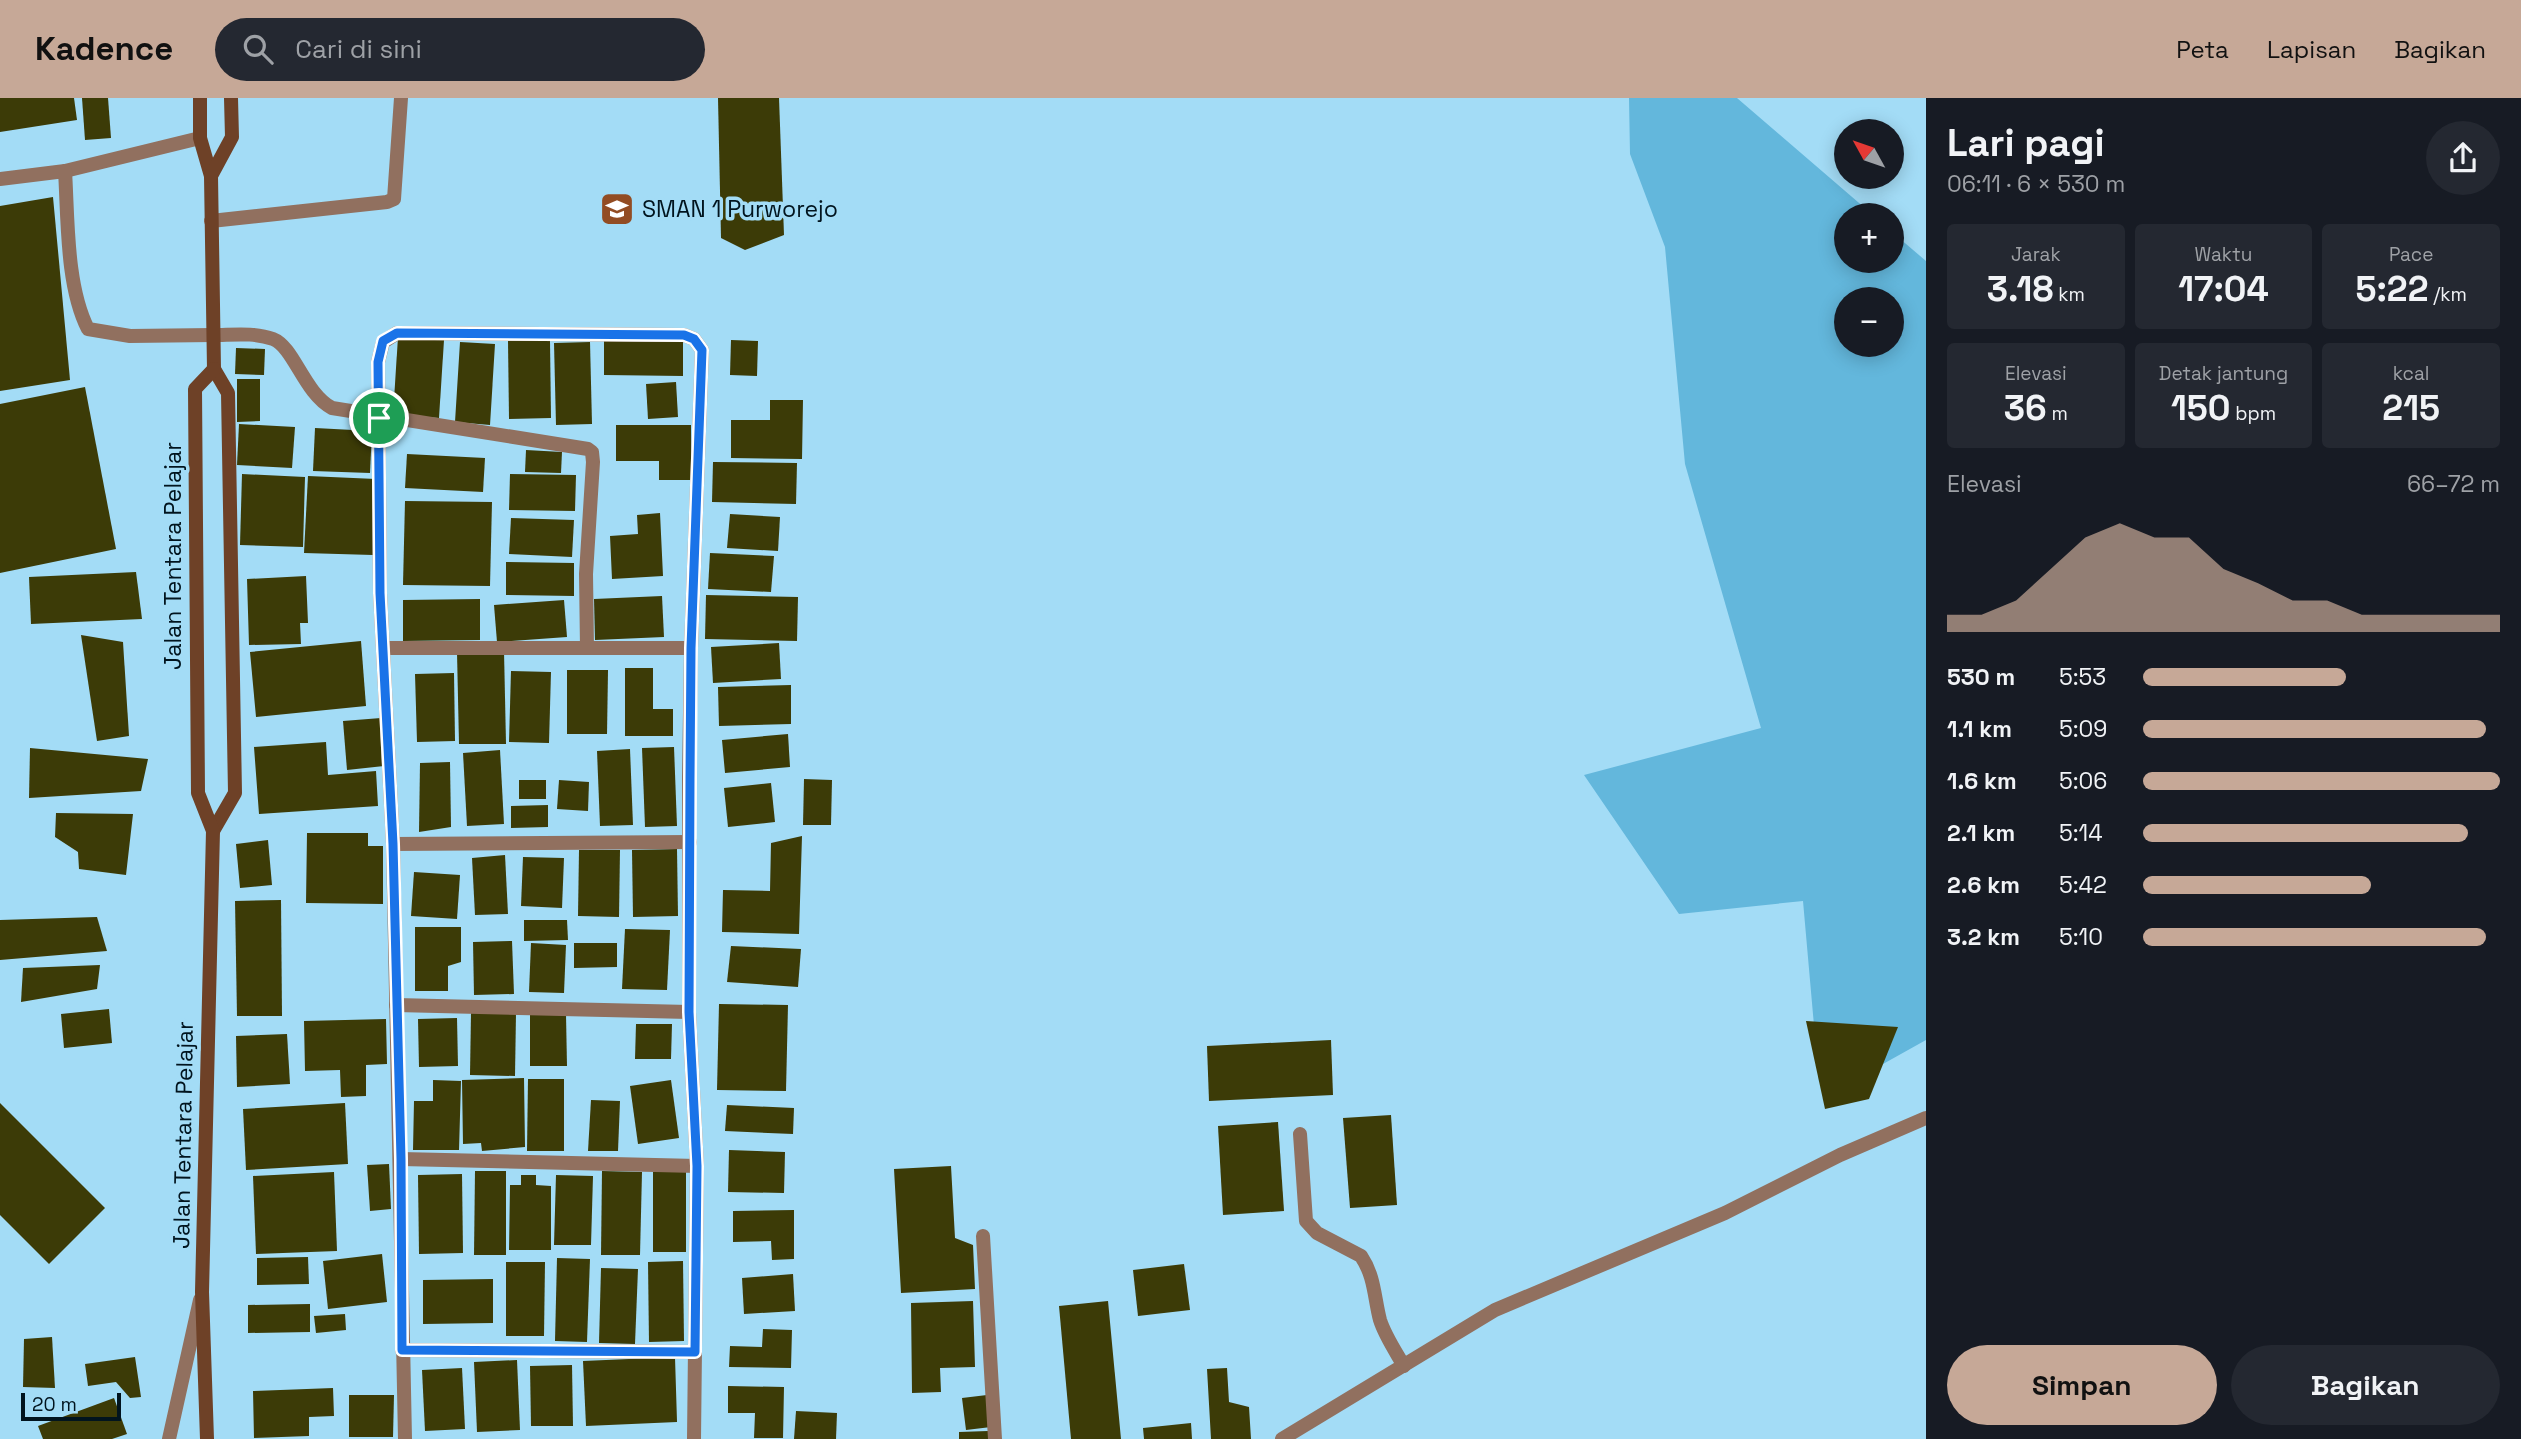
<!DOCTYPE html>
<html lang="id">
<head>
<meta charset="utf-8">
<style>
	body { margin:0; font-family:"Space Grotesk",sans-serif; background:#242831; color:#f1f3f6; height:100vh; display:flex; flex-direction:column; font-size:26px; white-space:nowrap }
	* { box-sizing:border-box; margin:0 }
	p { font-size:23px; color:#9ea1a6 }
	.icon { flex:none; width:38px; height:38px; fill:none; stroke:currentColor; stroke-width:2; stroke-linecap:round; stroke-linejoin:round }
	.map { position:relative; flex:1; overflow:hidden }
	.panel { display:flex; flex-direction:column; background:#171b24; width:595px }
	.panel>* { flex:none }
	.needle { width:46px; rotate:310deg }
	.tools { position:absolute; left:1834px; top:21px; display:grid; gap:14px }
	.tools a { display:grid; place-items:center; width:70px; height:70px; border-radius:50%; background:#171b24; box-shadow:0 4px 18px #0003; font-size:35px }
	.scale { position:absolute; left:21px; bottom:18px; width:100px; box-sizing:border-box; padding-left:7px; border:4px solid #01141e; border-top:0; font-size:19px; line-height:24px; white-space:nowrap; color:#01141e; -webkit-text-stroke:5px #a3dcf6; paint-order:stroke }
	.pin { position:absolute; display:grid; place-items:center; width:60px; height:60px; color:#fff; margin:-30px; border:4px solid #fff; border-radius:50%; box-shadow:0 2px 7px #0007 }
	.round { display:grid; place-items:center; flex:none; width:74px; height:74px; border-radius:37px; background:#242831 }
	.summary { display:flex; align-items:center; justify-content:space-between; height:119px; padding:0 21px }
	h1 { font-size:38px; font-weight:800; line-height:52px }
	.metrics { display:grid; grid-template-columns:repeat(3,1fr); gap:10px; height:119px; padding:7px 21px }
	.metrics div { display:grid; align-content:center; border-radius:7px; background:#242831; text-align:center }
	.metrics b { font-size:35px; font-weight:800 }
	.metrics small { font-size:19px; font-weight:400 }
	.metrics p { font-size:19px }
	.chart { height:196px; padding:14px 21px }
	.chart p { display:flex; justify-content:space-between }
	.chart svg { width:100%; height:126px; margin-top:7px; fill:#c6a897; opacity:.7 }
	.button { display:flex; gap:14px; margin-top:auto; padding:14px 21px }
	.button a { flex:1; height:80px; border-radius:42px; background:#c6a897; color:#111; font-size:28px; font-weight:800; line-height:80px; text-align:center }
	.button a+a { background:#242831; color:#f1f3f6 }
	ul { padding:0 21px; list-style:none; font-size:23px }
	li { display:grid; grid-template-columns:112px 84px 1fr; align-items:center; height:52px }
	li i { height:18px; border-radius:9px; background:#c6a897 }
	header { display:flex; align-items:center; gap:42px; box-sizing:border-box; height:98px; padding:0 35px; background:#c6a897; color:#111 }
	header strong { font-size:33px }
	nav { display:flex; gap:38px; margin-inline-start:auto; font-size:24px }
	.search { width:490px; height:63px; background:#242831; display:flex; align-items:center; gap:18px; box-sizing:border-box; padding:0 24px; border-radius:38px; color:#9ea1a6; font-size:26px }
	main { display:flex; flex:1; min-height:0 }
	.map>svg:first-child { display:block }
	.green { fill:#63b7dc; fill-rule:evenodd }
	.building { fill:#3c3b07 }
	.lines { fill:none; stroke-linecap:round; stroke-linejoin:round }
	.lane { stroke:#91705f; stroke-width:14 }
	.street { stroke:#91705f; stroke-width:14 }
	.secondary { stroke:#6e4127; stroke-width:14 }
	.route-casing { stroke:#fff; stroke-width:14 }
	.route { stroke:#1a73e8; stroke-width:9 }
	.labels { text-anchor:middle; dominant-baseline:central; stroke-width:7; stroke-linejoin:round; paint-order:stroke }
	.poi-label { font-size:23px; fill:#01141e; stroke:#a3dcf6; text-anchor:start }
	.street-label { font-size:23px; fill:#01141e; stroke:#a3dcf6 }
</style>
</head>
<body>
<header>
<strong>Kadence</strong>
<div class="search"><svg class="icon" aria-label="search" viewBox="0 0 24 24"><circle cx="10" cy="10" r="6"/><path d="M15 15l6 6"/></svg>Cari di sini</div>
<nav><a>Peta</a><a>Lapisan</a><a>Bagikan</a></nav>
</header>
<main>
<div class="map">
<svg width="1926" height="1341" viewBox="0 0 1926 1341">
	<rect width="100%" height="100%" fill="#a3dcf6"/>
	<path class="green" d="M1629 0H1737L1873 117H1846V163H1892V134L1926 163V942L1883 966 1819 984 1803 803 1679 816 1584 677 1761 630 1685 366 1665 149 1630 56ZM1846 201H1892V247H1846Z"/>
	<g class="building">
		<polygon points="0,0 74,0 77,22 0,34"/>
		<polygon points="82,0 108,0 111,40 85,42"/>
		<polygon points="718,0 779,0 784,137 745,152 721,140"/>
		<polygon points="53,99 70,282 0,293 0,108"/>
		<polygon points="398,239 444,242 439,320 393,317"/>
		<polygon points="731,242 758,243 757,278 730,277"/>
		<polygon points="508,243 550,243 551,320 509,321"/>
		<polygon points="604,243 683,244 683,278 604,277"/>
		<polygon points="460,244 495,246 490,327 455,324"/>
		<polygon points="590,244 592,326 556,327 554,245"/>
		<polygon points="236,250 265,251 264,277 235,276"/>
		<polygon points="237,281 260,281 260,323 237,324"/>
		<polygon points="676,284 678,319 648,321 646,286"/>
		<polygon points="85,289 116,451 0,475 0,306"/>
		<polygon points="770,302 803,302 802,361 731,360 731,322 770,322"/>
		<polygon points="239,326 295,329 292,370 237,367"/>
		<polygon points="616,327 691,327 691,382 659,382 659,363 616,363"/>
		<polygon points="315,330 372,333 370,375 313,373"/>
		<polygon points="526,352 562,354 561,375 525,374"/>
		<polygon points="407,356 485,360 483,394 405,390"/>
		<polygon points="713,364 797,365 796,406 712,404"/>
		<polygon points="242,376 305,379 303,449 240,447"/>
		<polygon points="510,376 576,377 575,413 509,412"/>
		<polygon points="308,378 376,381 373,457 304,455"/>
		<polygon points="405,403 492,404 490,488 403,487"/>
		<polygon points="660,415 663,478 612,481 610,438 638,436 637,417"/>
		<polygon points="730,416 780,419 778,453 727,450"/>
		<polygon points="511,420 574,422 572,459 509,456"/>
		<polygon points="710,455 774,458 771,494 708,491"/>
		<polygon points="506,464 574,465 574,498 506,497"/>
		<polygon points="136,474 142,521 31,526 29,479"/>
		<polygon points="306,478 308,525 300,525 301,546 249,547 247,481"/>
		<polygon points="706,497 798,499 797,543 705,541"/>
		<polygon points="662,498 664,539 595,542 594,501"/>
		<polygon points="480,501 480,542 403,543 403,502"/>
		<polygon points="564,502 567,539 497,544 494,507"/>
		<polygon points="81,537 123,544 129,638 97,643"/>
		<polygon points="361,543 366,608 256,619 250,554"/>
		<polygon points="779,545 781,581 713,585 711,549"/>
		<polygon points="504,553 506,646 459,646 457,554"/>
		<polygon points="625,570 653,570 653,611 673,611 673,638 625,638"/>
		<polygon points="567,572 608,572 607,636 567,636"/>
		<polygon points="511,573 551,574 549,645 509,644"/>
		<polygon points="454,575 455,643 417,644 415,576"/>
		<polygon points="791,587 791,626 719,628 718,589"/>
		<polygon points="381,620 384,668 347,672 343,623"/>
		<polygon points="788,636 790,669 725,675 722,642"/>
		<polygon points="326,644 328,677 376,673 378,708 259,716 254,649"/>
		<polygon points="674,649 677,728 645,729 642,650"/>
		<polygon points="30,650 148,661 141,693 29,700"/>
		<polygon points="630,651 633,727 600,728 597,653"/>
		<polygon points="500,652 504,726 467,728 463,655"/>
		<polygon points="450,664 451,729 419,734 420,665"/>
		<polygon points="804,681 832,682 831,727 803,727"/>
		<rect x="519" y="682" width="27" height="19"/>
		<polygon points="559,682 589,684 588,713 557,711"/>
		<polygon points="771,685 775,724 728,729 724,690"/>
		<polygon points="548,707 548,729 511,730 511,708"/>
		<polygon points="56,715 133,716 126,777 79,771 78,754 55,739"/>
		<polygon points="307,735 368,735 368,748 383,748 383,806 306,805"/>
		<polygon points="802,738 799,836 722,834 723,792 770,793 771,745"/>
		<polygon points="268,742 272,787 240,790 236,746"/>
		<polygon points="677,751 678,818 633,819 632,752"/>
		<polygon points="579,752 620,752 619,819 578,818"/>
		<polygon points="505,757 508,816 475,817 472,760"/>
		<polygon points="523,759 564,760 562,810 521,808"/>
		<polygon points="414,774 460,777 457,821 411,818"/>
		<polygon points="281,802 282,918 237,918 235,803"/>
		<polygon points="97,819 107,853 0,862 0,822"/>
		<polygon points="524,822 567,822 568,842 524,843"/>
		<polygon points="415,829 461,829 461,864 448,868 448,893 415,893"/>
		<polygon points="625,831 670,832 667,892 622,891"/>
		<polygon points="512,843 514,896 474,897 473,844"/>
		<polygon points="531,845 566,847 564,895 529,894"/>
		<polygon points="574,845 617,845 617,869 574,870"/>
		<polygon points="731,848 801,851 798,889 727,884"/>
		<polygon points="100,867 97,891 21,904 23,870"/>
		<polygon points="719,906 788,907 786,993 717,992"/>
		<polygon points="109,911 112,945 64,950 61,916"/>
		<polygon points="471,915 516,915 515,978 470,977"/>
		<polygon points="530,916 566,916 567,968 530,968"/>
		<polygon points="457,920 458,968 419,969 418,921"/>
		<polygon points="386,921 387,966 366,967 366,998 341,999 340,972 305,973 304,923"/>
		<polygon points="1806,923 1898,929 1869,1001 1825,1011"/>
		<polygon points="636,926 672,926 671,961 635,961"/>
		<polygon points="287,936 290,986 237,989 236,938"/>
		<polygon points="1331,942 1333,997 1209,1003 1207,948"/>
		<polygon points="524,980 525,1049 482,1053 481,1045 463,1046 462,982"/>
		<polygon points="528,981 564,981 564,1053 527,1053"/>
		<polygon points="433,982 461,983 459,1052 413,1052 414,1003 433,1003"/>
		<polygon points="671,982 679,1040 638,1046 630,988"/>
		<polygon points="591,1002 620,1003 618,1053 588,1053"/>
		<polygon points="0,1005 105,1110 49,1166 0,1117"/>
		<polygon points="345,1005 348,1066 246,1072 243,1011"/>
		<polygon points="727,1007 794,1010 793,1036 725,1033"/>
		<polygon points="1391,1017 1397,1107 1350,1110 1343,1020"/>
		<polygon points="1278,1024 1284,1113 1223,1117 1218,1028"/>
		<polygon points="729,1052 785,1054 784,1095 728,1094"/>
		<polygon points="389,1066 391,1111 370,1113 367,1067"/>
		<polygon points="951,1068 955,1140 973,1147 975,1191 901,1195 894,1071"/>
		<polygon points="475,1073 506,1073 506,1157 474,1157"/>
		<polygon points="602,1073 642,1074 640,1157 601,1157"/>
		<polygon points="334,1074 337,1153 256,1156 253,1078"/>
		<rect x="653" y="1074" width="33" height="80"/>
		<polygon points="462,1076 463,1155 419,1156 418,1077"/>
		<polygon points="521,1077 536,1077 536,1087 551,1088 551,1152 509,1152 510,1087 521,1087"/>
		<polygon points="556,1077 593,1078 591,1147 554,1147"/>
		<polygon points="794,1112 794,1161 772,1162 771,1143 733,1144 733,1113"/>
		<polygon points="382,1156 387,1204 328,1211 323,1163"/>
		<polygon points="308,1159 309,1186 257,1187 257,1160"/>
		<polygon points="557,1160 590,1161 587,1244 555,1243"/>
		<polygon points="683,1163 684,1243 649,1244 648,1164"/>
		<polygon points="506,1164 545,1164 544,1238 506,1238"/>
		<polygon points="1184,1166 1190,1212 1138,1218 1133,1172"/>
		<polygon points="601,1170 638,1171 635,1246 599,1245"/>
		<polygon points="793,1176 795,1213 744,1216 742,1180"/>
		<polygon points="493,1181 493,1225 423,1226 423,1182"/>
		<polygon points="973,1203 975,1269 940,1270 941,1294 912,1295 911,1205"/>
		<polygon points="1108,1203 1121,1341 1071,1341 1059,1208"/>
		<polygon points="310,1206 310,1234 248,1235 248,1207"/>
		<polygon points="345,1216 346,1232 316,1235 314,1218"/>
		<polygon points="763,1231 792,1232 791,1270 729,1269 730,1248 762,1249"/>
		<polygon points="52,1239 55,1290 23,1289 24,1241"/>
		<polygon points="135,1259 141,1299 130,1300 116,1284 88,1288 85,1266"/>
		<polygon points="675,1259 677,1324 586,1328 583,1263"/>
		<polygon points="517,1262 520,1332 477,1334 474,1264"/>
		<polygon points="572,1267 573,1328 531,1328 530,1268"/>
		<polygon points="462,1270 465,1331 425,1333 422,1272"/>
		<polygon points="1227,1270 1229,1304 1249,1309 1251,1341 1211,1341 1207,1271"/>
		<polygon points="728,1288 784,1289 783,1340 754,1340 755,1315 728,1315"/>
		<polygon points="333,1290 334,1318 309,1319 309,1338 254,1340 253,1293"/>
		<polygon points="349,1297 394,1297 393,1339 349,1339"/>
		<polygon points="987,1297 991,1329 966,1332 962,1300"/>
		<polygon points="114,1300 127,1336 112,1341 43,1341 38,1328"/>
		<polygon points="796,1313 837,1315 836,1341 794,1341"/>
		<polygon points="1191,1325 1192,1341 1144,1341 1143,1330"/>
		<polygon points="988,1333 988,1341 959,1341 959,1334"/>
	</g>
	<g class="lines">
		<g class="lane">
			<polyline points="65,73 200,40"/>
			<path d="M0 81 65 73C68 120 66 188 88 231L130 238 213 237"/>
			<polyline points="211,123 387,104 394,101 401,0"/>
		</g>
		<g class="street">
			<path d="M213 237C232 237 254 234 273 241 294 249 304 295 332 310L588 351 592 354 593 364 586 476 587 550"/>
			<polyline points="383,550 691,550"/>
			<polyline points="393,746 690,744"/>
			<polyline points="396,907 689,914"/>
			<path d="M1300 1036 1306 1123 1317 1135 1361 1158C1375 1179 1374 1199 1380 1222 1385 1238 1396 1254 1404 1268"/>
			<polyline points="401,1061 697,1068"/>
			<polyline points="983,1138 995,1341"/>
			<polyline points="402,1252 695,1254"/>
			<polyline points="169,1341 200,1202"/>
			<polyline points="405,1341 393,746 380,495 378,264 383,244 397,235 684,237 694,241 702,252 691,550 689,680 689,914 697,1068 694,1341"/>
			<polyline points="1282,1341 1495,1212 1725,1115 1840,1057 1926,1020"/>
		</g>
		<g class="secondary">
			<polyline points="200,0 200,40 211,78 214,271 228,295 235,695 213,733"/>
			<polyline points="211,78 232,39 231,0"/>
			<polyline points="207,1341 202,1194 213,733 198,695 195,291 214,271"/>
		</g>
	</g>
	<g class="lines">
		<g class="route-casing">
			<polygon id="route" points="397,235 684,237 694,241 702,252 691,550 690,680 689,914 697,1068 695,1254 402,1252 401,1061 393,746 380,495 378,264 383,243"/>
		</g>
		<use href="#route" class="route"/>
	</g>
	<defs>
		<g id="school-square" transform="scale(1.75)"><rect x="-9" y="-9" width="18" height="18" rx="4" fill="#924c23" stroke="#a3dcf6"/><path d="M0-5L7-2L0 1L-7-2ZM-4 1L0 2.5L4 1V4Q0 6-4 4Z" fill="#fff"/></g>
	</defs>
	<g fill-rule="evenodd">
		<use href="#school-square" x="617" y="111"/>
	</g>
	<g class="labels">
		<g class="poi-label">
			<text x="642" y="111">SMAN 1 Purworejo</text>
		</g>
		<g class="street-label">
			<text transform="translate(173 458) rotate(-90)">Jalan Tentara Pelajar</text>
			<text transform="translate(183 1037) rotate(-89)">Jalan Tentara Pelajar</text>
		</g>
	</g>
</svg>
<div class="tools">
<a><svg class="needle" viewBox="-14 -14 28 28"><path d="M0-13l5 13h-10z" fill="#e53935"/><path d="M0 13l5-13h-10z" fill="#9ea1a6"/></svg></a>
<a>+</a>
<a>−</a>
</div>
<div class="scale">20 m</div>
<div class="pin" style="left:379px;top:320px;background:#1e9e55"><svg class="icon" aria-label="arrive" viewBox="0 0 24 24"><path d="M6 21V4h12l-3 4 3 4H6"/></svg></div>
</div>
<section class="panel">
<div class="summary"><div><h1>Lari pagi</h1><p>06:11 · 6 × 530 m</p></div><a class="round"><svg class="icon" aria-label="share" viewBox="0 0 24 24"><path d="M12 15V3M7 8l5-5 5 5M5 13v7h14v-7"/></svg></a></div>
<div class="metrics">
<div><p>Jarak</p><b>3.18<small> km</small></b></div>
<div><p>Waktu</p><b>17:04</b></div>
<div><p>Pace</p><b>5:22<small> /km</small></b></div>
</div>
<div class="metrics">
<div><p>Elevasi</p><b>36<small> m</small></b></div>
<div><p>Detak jantung</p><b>150<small> bpm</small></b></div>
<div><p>kcal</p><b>215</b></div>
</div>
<div class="chart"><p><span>Elevasi</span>66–72 m</p>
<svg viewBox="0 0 160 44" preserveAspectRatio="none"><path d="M0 44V38L10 38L20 33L30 22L40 11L50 6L60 11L70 11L80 22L90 27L100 33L110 33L120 38L130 38L140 38L150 38L160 38V44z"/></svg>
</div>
<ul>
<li><b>530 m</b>5:53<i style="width:57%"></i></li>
<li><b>1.1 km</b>5:09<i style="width:96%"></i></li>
<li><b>1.6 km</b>5:06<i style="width:100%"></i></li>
<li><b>2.1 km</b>5:14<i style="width:91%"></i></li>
<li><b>2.6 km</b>5:42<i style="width:64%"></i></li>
<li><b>3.2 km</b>5:10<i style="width:96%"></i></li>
</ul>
<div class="button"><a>Simpan</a><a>Bagikan</a></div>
</section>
</main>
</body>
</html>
